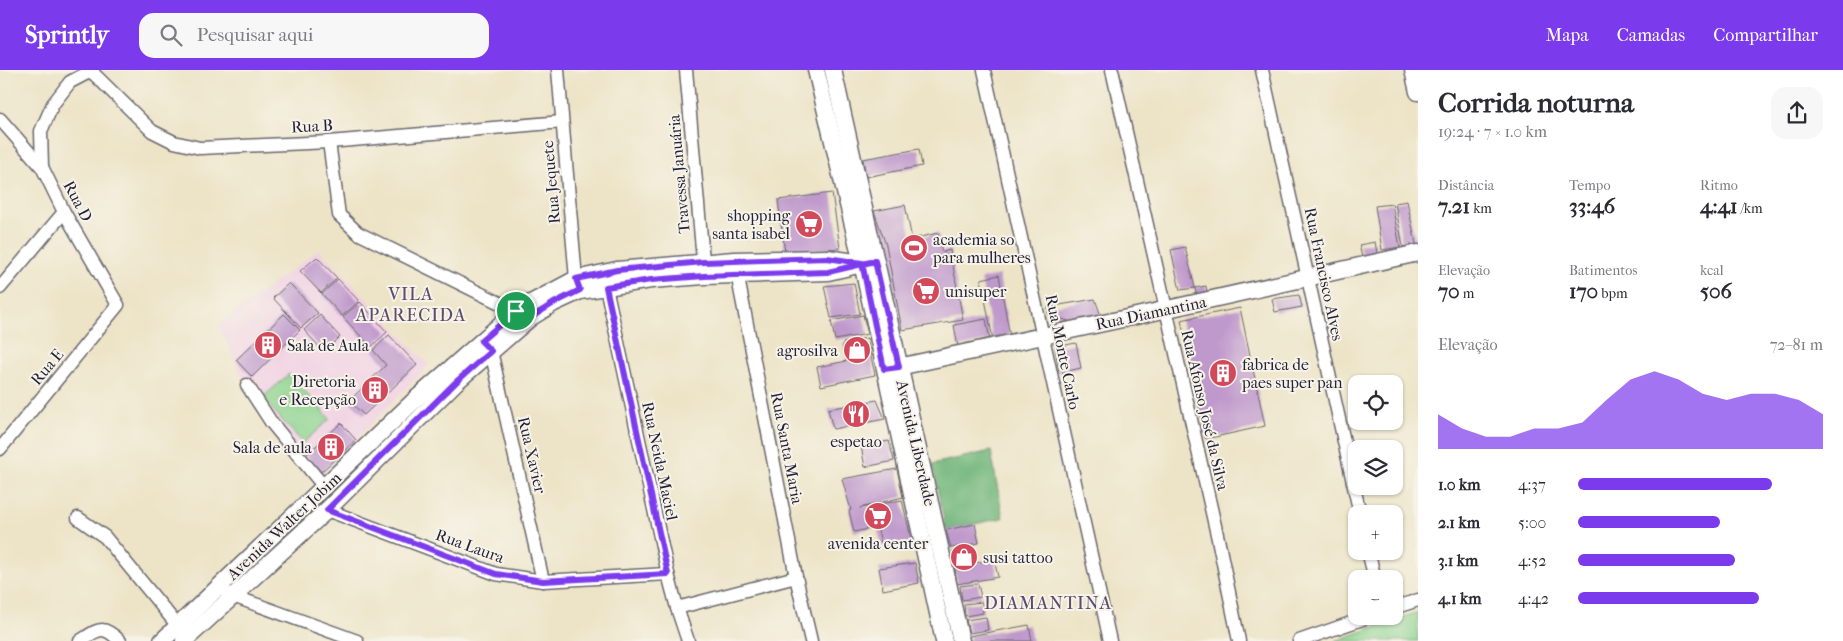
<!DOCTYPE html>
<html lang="pt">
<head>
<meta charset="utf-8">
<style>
	body { margin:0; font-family:"IM FELL French Canon",serif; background:#f7f7f7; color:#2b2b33; height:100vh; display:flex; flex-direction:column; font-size:19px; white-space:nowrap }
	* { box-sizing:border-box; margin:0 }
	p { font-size:16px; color:#7c7c81 }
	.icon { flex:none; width:28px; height:28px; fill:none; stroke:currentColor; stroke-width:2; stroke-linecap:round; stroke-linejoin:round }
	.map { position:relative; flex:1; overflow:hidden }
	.side { display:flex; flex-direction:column; background:#fff; width:425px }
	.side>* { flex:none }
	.controls { position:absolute; left:1348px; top:305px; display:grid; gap:10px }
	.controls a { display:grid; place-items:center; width:55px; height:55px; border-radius:10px; background:#fff; box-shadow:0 1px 4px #0004; font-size:25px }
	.pin { position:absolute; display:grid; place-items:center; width:42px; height:42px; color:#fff; margin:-21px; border:2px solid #fff; border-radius:50%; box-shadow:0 1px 5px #0007 }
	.round { display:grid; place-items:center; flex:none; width:52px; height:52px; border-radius:15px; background:#f7f7f7 }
	.summary { display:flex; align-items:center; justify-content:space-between; height:85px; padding:0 20px }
	h1 { font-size:28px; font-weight:700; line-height:38px }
	.figures { display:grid; grid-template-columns:repeat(3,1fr); gap:8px; height:85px; padding:5px 20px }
	.figures div { display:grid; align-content:center }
	.figures b { font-size:21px; font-weight:700 }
	.figures small { font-size:14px; font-weight:400 }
	.figures p { font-size:14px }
	.chart { height:140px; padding:10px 20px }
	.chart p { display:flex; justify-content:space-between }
	.chart svg { width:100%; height:90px; margin-top:5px; fill:#7c3aed; opacity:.7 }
	ul { padding:0 20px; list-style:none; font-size:16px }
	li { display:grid; grid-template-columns:80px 60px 1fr; align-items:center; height:38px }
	li i { height:12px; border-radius:6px; background:#7c3aed }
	header { display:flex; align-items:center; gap:30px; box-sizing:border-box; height:70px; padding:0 25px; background:#7c3aed; color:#fff }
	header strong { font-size:24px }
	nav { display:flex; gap:28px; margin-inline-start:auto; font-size:18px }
	.search { width:350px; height:45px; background:#f7f7f7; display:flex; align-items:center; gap:12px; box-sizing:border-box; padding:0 18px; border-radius:15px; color:#7c7c81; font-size:19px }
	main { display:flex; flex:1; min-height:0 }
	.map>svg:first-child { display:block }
	.built { fill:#f1d0e3 }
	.green { fill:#8bd38e; stroke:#567a64 }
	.forest { fill:#70b579; stroke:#496c5a }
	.building { fill:#bf99cc }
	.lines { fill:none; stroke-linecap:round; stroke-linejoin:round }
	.street-casing { stroke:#69666c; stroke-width:15 }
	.secondary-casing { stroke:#69666c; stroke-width:19 }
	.street { stroke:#fff; stroke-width:12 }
	.secondary { stroke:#fff; stroke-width:16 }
	.route-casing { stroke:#fff; stroke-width:10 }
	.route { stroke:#7c3aed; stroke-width:6 }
	.labels { text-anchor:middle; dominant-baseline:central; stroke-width:4; stroke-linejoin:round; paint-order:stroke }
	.street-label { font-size:16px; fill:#22223b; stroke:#f7f3e8 }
	.poi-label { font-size:16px; fill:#22223b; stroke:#f7f3e8; text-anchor:start }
	.neighbourhood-label { font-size:18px; letter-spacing:1px; fill:#594c6e; stroke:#f7f3e8 }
</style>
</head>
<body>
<header>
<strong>Sprintly</strong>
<div class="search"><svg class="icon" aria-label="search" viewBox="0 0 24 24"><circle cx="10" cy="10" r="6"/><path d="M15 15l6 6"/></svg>Pesquisar aqui</div>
<nav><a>Mapa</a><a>Camadas</a><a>Compartilhar</a></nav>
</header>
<main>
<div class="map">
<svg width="1418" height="571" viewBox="0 0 1418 571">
	<rect width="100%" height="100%" fill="#f7f3e8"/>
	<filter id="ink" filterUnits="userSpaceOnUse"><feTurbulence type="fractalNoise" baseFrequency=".02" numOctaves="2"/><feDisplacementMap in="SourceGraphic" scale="10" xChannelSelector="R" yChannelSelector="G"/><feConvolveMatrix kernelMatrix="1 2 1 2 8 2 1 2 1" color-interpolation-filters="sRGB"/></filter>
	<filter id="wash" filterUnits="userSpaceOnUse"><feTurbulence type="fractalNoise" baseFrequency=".0096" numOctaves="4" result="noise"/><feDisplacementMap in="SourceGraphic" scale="20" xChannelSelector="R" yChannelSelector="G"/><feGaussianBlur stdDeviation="1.12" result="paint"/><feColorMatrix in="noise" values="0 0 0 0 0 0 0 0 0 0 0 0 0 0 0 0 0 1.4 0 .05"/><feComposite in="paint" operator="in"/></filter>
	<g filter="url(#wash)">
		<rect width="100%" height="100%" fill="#ede4c7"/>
		<polygon class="built" points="319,179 429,295 315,411 255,336 219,255"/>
		<g class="green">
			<polygon points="289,304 330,349 303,373 262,328"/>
			<polygon points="1418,542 1418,571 1335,571"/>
		</g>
		<polygon class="forest" points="991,381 1003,448 946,460 932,394"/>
		<g id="blocks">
			<g class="building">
				<polygon points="919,79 922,96 866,107 863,89"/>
				<polygon points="832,123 840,178 785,183 778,130"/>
				<polygon points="1407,131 1416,174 1403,177 1395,133"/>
				<polygon points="1392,134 1400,177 1382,180 1375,136"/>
				<polygon points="905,135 912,169 938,163 942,182 950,180 963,250 902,260 886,175 874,141"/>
				<polygon points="1375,172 1377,183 1362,187 1359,175"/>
				<polygon points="1185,177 1195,218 1206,216 1208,227 1197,229 1195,218 1180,220 1171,180"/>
				<polygon points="317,187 337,208 321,223 300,201"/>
				<polygon points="999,205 1010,267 993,270 981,209"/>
				<polygon points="338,209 359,231 342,246 322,224"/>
				<polygon points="289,213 318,243 301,258 273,228"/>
				<polygon points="854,213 860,244 831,248 824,216"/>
				<polygon points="1299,225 1302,237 1275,242 1272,229"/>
				<polygon points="1095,229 1101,246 1071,252 1048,244 1048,237"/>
				<polygon points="360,232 387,262 371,277 343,247"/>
				<polygon points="1240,238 1265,356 1206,369 1181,250"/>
				<polygon points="284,244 300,260 252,307 236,290"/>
				<polygon points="320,245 340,267 324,282 304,260"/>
				<polygon points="863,245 868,264 835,270 831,251"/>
				<polygon points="986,249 990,270 958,277 954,255"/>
				<polygon points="389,265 417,295 364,345 349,331 386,295 373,280"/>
				<polygon points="867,268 875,305 821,316 817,297 847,291 843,273"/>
				<polygon points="1076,273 1081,298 1059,303 1055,277"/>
				<polygon points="877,330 885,349 833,359 828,339"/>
				<polygon points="341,353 356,370 321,402 306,385"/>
				<polygon points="889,371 894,391 865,397 861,376"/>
				<polygon points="897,399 903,427 860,438 902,430 912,472 882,476 877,457 854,462 849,441 851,440 842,409"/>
				<polygon points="975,454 979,473 951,478 946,460"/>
				<polygon points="972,477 975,493 994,489 998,507 957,514 953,481"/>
				<polygon points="915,493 919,513 883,520 879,498"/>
				<polygon points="978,514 981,527 962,530 960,516"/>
				<polygon points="982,532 983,543 965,546 964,534"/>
				<polygon points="986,547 988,560 969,563 966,550"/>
				<polygon points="1029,555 1032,571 970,571 969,566"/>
			</g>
		</g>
	</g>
	<g filter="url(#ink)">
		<use href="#blocks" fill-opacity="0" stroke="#69666c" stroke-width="1"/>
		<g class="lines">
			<g class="street-casing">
				<g id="street">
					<polyline points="558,0 576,209 579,216"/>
					<polyline points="686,0 704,201"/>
					<polyline points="984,0 1110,571"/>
					<polyline points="1112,0 1218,469 1239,571"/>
					<polyline points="1262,0 1360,444"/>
					<polyline points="91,1 152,61 174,72 200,78 329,72 562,52"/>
					<polyline points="0,49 42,97 64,142 118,235 0,379"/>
					<polyline points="329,72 339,145 358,163 522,244"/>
					<polyline points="42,97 41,61 53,34 70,12 93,0"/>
					<polyline points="736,198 796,507 811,571"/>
					<polyline points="606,217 668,504 677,538 688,571"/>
					<polyline points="0,218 64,142"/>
					<polyline points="486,276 491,281 543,511"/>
					<polyline points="247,315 271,352 325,418"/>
					<polyline points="327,440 496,504 543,511 668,504"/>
					<polyline points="78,448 105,467 182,561"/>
					<polyline points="1368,481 1375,509"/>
					<polyline points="226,522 233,526 357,571"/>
					<polyline points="677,538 796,507"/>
					<polyline points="1394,538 1418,530"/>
					<path d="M80 571C99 559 102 554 120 571"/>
					<polyline points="1299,571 1371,546"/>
				</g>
			</g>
			<g class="secondary-casing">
				<g id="secondary">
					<polyline points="816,0 862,193 944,571"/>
					<polyline points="833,0 961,571"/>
					<polyline points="1413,0 1418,22"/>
					<polyline points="889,299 1141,245 1418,183"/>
					<polyline points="162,571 416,329 516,241 576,209 617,200 734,190 827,188 862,193"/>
					<polyline points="184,571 327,440 456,312 530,248 554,233 580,221 651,210 704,206 828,202 875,191"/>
				</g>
			</g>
			<use href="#street" class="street"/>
			<use href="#secondary" class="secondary"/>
		</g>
	</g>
	<g class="lines" filter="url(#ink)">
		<g class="route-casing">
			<polyline id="route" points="516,241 481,271 491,281 456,312 327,440 496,504 543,511 668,504 606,217 651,210 704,206 828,202 875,191 899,297 884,299 862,193 827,188 703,192 617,200 576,209 580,220 554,233 530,248 516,241"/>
		</g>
		<use href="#route" class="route"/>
	</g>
	<defs>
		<g id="supermarket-disc" transform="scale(1.4375)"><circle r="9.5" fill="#d1495b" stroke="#f7f3e8"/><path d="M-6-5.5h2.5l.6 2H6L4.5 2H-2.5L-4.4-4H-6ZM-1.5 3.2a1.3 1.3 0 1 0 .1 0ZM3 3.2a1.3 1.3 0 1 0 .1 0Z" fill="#fff"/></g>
		<g id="stadium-disc" transform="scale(1.4375)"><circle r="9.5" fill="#d1495b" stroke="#f7f3e8"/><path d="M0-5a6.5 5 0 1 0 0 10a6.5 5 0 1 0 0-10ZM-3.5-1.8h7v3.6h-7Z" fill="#fff"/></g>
		<g id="building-disc" transform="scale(1.4375)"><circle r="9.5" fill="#d1495b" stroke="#f7f3e8"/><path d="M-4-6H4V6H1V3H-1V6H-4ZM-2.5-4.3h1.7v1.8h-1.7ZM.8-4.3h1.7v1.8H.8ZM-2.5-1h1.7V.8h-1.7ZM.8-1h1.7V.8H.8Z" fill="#fff"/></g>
		<g id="shop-disc" transform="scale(1.4375)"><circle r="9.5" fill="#d1495b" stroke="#f7f3e8"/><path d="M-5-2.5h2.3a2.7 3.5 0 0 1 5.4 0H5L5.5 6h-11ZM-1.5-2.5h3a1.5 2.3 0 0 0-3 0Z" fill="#fff"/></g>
		<g id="restaurant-disc" transform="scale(1.4375)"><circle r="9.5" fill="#d1495b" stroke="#f7f3e8"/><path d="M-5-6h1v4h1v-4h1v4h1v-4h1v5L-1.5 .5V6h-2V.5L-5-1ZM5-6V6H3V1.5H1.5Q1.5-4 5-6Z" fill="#fff"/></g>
	</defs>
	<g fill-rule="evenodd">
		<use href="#supermarket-disc" x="809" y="154"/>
		<use href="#stadium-disc" x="914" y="178"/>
		<use href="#supermarket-disc" x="926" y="221"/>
		<use href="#building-disc" x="268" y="275"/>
		<use href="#shop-disc" x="857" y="280"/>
		<use href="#building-disc" x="1223" y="303"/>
		<use href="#building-disc" x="375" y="320"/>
		<use href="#restaurant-disc" x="856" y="344"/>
		<use href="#building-disc" x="331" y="377"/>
		<use href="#supermarket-disc" x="878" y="446"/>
		<use href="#shop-disc" x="964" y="487"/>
	</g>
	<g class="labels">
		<g class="street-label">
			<text transform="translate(312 56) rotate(-3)">Rua B</text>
			<text transform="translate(679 104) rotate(-95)">Travessa Januária</text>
			<text transform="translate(551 112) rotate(-95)">Rua Jequete</text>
			<text transform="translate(78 131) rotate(62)">Rua D</text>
			<text transform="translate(1324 204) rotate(78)">Rua Francisco Alves</text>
			<text transform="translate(1151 243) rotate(-12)">Rua Diamantina</text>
			<text transform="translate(1063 282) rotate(78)">Rua Monte Carlo</text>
			<text transform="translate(47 297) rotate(-50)">Rua E</text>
			<text transform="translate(1205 340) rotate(77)">Rua Afonso José da Silva</text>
			<text transform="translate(916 373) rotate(77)">Avenida Liberdade</text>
			<text transform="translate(787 378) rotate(79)">Rua Santa Maria</text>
			<text transform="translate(532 385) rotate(77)">Rua Xavier</text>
			<text transform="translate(660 391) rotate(78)">Rua Neida Maciel</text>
			<text transform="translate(284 456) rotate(-43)">Avenida Walter Jobim</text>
			<text transform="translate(470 476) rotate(20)">Rua Laura</text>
		</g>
		<g class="poi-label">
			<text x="790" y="145" text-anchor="end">shopping<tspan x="790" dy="18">santa isabel</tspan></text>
			<text x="933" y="169">academia so<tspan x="933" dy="18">para mulheres</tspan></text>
			<text x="945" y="221">unisuper</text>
			<text x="287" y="275">Sala de Aula</text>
			<text x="838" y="280" text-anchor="end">agrosilva</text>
			<text x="1242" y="294">fabrica de<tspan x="1242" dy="18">paes super pan</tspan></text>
			<text x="356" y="311" text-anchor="end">Diretoria<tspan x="356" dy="18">e Recepção</tspan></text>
			<text x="856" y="371" text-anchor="middle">espetao</text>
			<text x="312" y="377" text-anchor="end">Sala de aula</text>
			<text x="878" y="473" text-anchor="middle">avenida center</text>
			<text x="983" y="487">susi tattoo</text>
		</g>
		<g class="neighbourhood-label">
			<text x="411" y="224">VILA<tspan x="411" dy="21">APARECIDA</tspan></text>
			<text x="1048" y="533">DIAMANTINA</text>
		</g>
	</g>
</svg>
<div class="controls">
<a><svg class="icon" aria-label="locate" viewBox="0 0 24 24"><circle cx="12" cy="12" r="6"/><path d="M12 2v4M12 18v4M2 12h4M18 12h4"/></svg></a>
<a><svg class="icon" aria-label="layers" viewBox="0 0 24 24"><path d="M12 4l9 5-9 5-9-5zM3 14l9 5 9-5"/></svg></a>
<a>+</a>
<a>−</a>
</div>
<div class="pin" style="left:516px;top:241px;background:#1e9e55"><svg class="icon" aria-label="arrive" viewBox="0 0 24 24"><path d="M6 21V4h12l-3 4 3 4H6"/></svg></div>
</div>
<section class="side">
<div class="summary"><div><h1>Corrida noturna</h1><p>19:24 · 7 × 1.0 km</p></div><a class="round"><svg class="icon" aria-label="share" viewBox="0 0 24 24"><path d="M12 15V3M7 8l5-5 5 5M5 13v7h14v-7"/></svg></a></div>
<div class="figures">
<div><p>Distância</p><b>7.21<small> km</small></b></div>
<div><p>Tempo</p><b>33:46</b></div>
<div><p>Ritmo</p><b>4:41<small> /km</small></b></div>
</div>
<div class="figures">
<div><p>Elevação</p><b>70<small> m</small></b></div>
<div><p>Batimentos</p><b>170<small> bpm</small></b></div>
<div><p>kcal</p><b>506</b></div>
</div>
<div class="chart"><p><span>Elevação</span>72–81 m</p>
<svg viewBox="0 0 160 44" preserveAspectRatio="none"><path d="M0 44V27L10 34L20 38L30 38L40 34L50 34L60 31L70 20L80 10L90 6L100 10L110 17L120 20L130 17L140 17L150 20L160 27V44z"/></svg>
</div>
<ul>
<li><b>1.0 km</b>4:37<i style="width:79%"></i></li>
<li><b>2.1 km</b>5:00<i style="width:58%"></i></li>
<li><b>3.1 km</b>4:52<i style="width:64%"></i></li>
<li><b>4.1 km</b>4:42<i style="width:74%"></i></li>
</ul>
</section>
</main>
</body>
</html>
